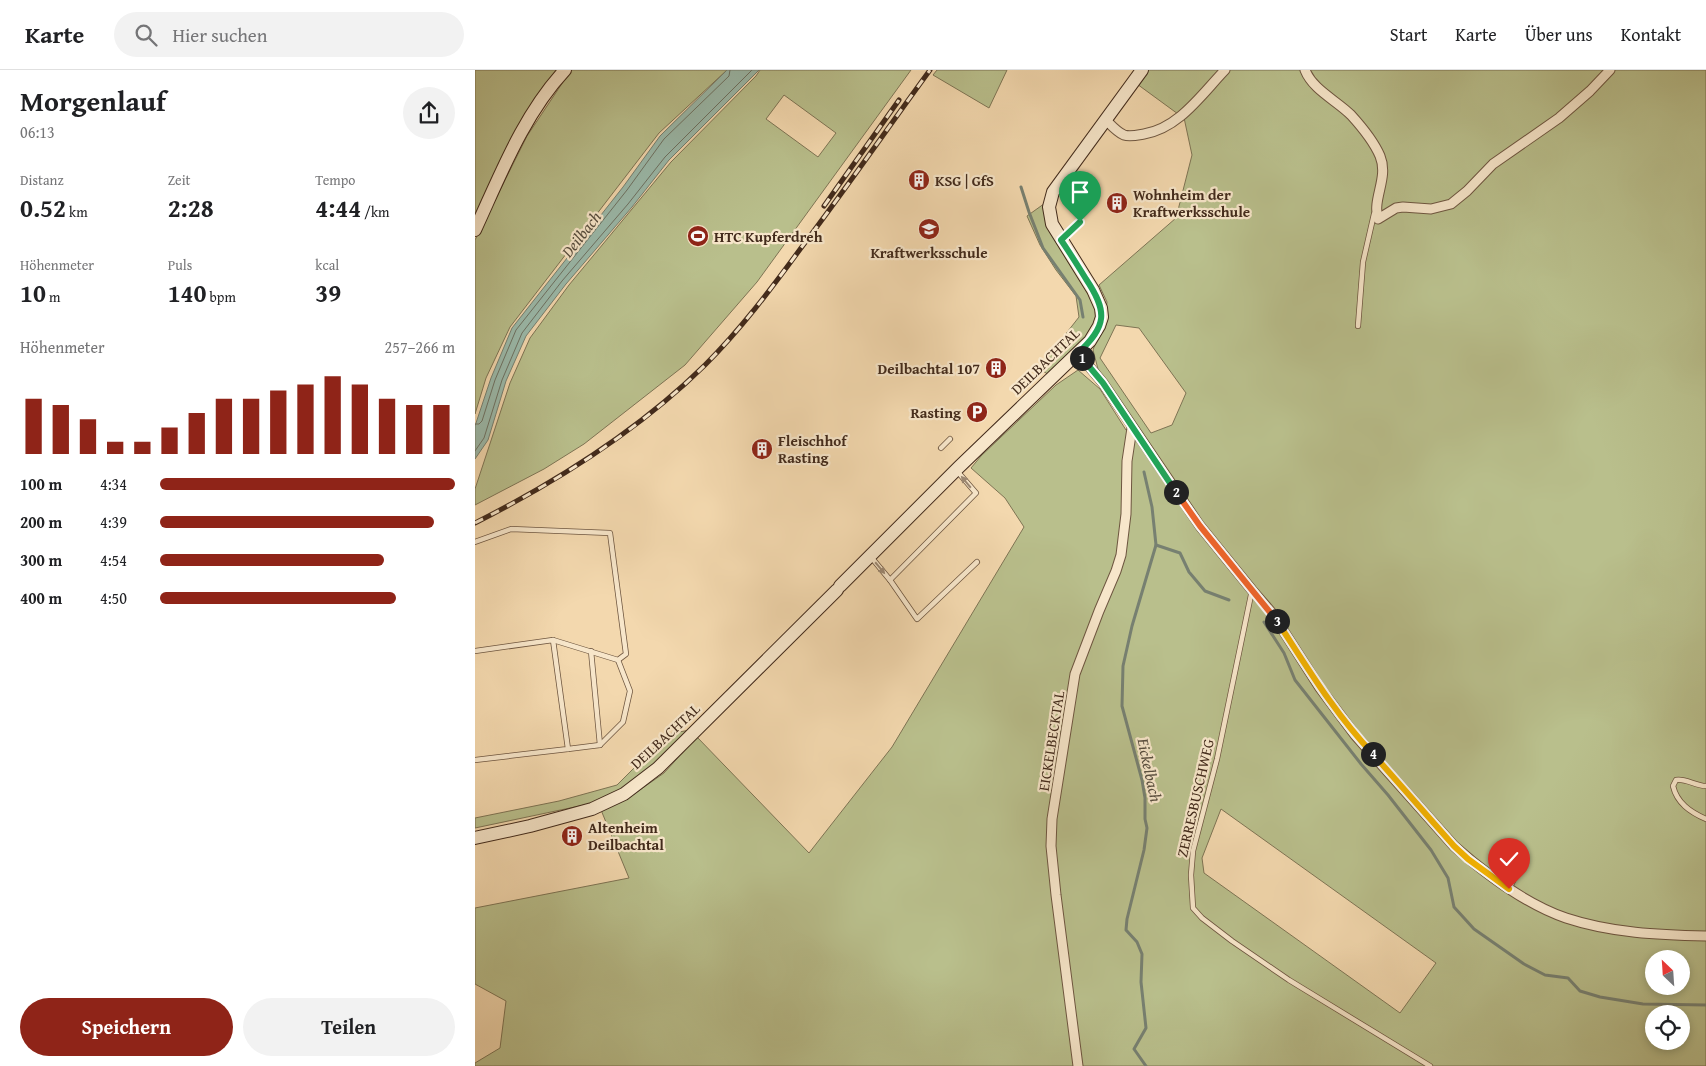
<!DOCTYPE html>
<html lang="de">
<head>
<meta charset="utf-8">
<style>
	body { margin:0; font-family:"Gentium Book Plus",serif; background:#f2f2f2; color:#202124; height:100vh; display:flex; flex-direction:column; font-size:19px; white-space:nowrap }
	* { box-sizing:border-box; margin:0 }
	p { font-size:16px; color:#757577 }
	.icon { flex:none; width:28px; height:28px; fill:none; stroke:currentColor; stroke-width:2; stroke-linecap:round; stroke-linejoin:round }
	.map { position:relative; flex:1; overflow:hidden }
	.drawer { display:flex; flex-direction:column; background:#fff; width:475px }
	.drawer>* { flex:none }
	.needle { width:32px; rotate:335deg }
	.fabs { position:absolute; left:1170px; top:880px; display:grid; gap:10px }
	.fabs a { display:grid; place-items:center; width:45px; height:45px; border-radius:50%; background:#fff; box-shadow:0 2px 8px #0003; font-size:25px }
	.pin { position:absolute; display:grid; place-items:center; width:42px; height:42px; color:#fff; margin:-51px -21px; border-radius:50% 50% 50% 0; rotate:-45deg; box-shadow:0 0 5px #0007 }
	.pin .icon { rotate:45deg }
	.km { position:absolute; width:25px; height:25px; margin:-12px; border-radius:50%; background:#222; color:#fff; font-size:14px; line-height:25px; text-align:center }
	.round { display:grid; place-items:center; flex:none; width:52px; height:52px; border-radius:26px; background:#f2f2f2 }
	.overview { display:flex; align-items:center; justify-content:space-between; height:85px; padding:0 20px }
	h1 { font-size:28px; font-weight:800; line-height:38px }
	.stats { display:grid; grid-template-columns:repeat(3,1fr); gap:8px; height:85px; padding:5px 20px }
	.stats div { display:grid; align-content:center }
	.stats b { font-size:25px; font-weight:800 }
	.stats small { font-size:14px; font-weight:400 }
	.stats p { font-size:14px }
	.chart { height:140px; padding:10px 20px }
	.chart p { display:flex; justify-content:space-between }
	.chart svg { width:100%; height:90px; margin-top:5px; stroke:#8f2418; stroke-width:6 }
	.button { display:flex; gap:10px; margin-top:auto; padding:10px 20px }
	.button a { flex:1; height:58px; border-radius:30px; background:#8f2418; color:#fff; font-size:20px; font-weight:800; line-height:58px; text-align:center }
	.button a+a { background:#f2f2f2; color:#202124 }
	ul { padding:0 20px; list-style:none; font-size:16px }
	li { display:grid; grid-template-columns:80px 60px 1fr; align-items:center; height:38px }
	li i { height:12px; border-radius:6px; background:#8f2418 }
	header { display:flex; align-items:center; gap:30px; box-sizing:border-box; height:70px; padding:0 25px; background:#fff; border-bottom:1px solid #e0e0e0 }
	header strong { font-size:24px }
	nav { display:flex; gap:28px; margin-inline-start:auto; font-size:18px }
	.search { width:350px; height:45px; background:#f2f2f2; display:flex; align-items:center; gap:12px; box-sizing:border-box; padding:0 18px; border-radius:28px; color:#757577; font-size:19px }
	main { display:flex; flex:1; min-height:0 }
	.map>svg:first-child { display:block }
	.green { fill:#b9bf8c; stroke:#7e7454; fill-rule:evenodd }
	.water { fill:#9bbaab; stroke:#778071 }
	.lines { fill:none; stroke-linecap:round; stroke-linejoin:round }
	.shore { stroke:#6e7263; stroke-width:1 }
	.stream { stroke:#778071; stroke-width:3 }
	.lane-casing { stroke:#6e5640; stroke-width:6 }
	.street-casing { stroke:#6e5640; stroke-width:11 }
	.secondary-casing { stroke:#422a1b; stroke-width:14 }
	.lane { stroke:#f7e6ca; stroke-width:4.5 }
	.street { stroke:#f7e6ca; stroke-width:9 }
	.secondary { stroke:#f7e6ca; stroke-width:12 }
	.rail-casing { stroke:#422a1b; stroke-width:5 }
	.rail { stroke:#f7e6ca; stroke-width:3; stroke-dasharray:9; stroke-linecap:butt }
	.oneway { fill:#9c8872 }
	.split-1-casing { stroke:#fff; stroke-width:10 }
	.split-2-casing { stroke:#fff; stroke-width:10 }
	.split-3-casing { stroke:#fff; stroke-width:10 }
	.split-4-casing { stroke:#fff; stroke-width:10 }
	.split-5-casing { stroke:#fff; stroke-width:10 }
	.split-1 { stroke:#22a559; stroke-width:6 }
	.split-2 { stroke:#22a559; stroke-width:6 }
	.split-3 { stroke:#f0652b; stroke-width:6 }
	.split-4 { stroke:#f5b400; stroke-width:6 }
	.split-5 { stroke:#f5b400; stroke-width:6 }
	.labels { text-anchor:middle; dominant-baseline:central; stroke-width:4.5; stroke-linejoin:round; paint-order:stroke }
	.poi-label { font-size:15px; font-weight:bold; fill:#422a1b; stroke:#f7e6ca; text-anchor:start }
	.street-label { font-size:15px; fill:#422a1b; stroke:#f7e6ca }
	.water-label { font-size:16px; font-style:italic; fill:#584e3f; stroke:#f7e6ca }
</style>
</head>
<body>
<header>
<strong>Karte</strong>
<div class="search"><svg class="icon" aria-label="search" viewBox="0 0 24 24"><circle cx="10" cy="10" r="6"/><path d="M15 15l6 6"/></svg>Hier suchen</div>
<nav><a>Start</a><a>Karte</a><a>Über uns</a><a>Kontakt</a></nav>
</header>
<main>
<section class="drawer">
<div class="overview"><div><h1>Morgenlauf</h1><p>06:13</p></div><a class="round"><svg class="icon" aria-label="share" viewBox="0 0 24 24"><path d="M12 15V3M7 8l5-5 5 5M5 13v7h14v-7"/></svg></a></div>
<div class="stats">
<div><p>Distanz</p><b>0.52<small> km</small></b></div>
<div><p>Zeit</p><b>2:28</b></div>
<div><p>Tempo</p><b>4:44<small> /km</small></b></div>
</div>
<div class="stats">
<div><p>Höhenmeter</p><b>10<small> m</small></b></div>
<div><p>Puls</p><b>140<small> bpm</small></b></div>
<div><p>kcal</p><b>39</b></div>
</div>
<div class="chart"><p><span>Höhenmeter</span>257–266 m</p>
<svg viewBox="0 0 160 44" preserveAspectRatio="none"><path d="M5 44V17M15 44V20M25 44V27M35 44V38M45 44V38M55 44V31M65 44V24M75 44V17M85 44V17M95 44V13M105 44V10M115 44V6M125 44V10M135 44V17M145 44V20M155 44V20"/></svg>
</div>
<ul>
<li><b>100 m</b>4:34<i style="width:100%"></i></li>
<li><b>200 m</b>4:39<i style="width:93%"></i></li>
<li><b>300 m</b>4:54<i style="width:76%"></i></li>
<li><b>400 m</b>4:50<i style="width:80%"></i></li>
</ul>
<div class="button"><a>Speichern</a><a>Teilen</a></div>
</section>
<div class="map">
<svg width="1231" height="996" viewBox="0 0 1231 996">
	<rect width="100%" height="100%" fill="#f3d8ae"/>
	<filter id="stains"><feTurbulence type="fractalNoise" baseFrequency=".004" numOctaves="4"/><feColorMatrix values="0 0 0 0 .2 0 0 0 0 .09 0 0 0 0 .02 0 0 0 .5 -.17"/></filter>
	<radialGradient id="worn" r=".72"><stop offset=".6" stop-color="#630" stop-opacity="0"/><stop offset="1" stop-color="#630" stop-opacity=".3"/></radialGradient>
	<g class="green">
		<polygon points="0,0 89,0 0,157"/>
		<polygon points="96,0 252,0 184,63 35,257 11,308 0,344 0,170 52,66"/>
		<path d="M285 0H436L282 212 210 295 109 374 69 399 0 435V419L35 313 55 268 94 215 196 92 281 6ZM309 25 361 63 343 87 291 49Z"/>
		<polygon points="462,0 532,0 514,38 458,5"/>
		<path d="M673 0H1231V996H0V993L25 978 31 931 0 914V838L154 808 126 740 152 729 189 703 222 667 334 783 417 677 549 457 530 428 496 398 506 386 581 315 603 300 625 319 651 360 660 355 623 299 618 280 630 247 632 232 624 215 701 148 717 85 708 43 703 44 662 14ZM641 255 664 258 711 323 697 355 676 363 625 288ZM746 739 961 893 925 943 729 803 727 788ZM1179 889H1206V916H1179ZM1179 944H1206V971H1179Z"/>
		<polygon points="573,131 573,136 624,238 620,261 574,305 568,301 568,293 604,247 601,226 581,200 565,175 552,146"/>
		<polygon points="215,660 180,694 146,719 114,734 0,758 0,748 84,731 142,715 193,664"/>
	</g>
	<polygon class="water" points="252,0 284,0 194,90 157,137 91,214 51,266 31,311 13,370 0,389 0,356 16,308 37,258 148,117 185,66"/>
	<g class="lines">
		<g class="shore">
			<polyline points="0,354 4,354 7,351 20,310 41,260 152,120 189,69 254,6 255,0"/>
			<polyline points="0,381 9,368 27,310 47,263 87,211 153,134 190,87 277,0"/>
		</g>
		<g class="stream">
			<polyline points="546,117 554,142 568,178 605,230 608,247"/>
			<polyline points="669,402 677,437 681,475 657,556 648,596 647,636 667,710 670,728 670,749 672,758 669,780 652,849 651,860 662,872 667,884 666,912 671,958 659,979 671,996"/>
			<polyline points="681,475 705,483 714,502 730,521 754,530"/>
			<polyline points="789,552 809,583 820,610 886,694 913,725 956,780 973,808 979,837 999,859 1049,894 1070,905 1093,908 1105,921 1125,927 1168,934 1231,935"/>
		</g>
		<g class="lane-casing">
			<g id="lane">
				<polyline points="587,169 605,153"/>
				<polyline points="883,256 888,192 899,144"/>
				<polyline points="466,378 475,369"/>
				<polyline points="0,472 36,459 135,463 151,584 143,590 78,570"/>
				<polyline points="396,487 415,510 442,549 502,492"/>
				<polyline points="415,510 501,423 482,401"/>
				<polyline points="777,520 742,689 718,781 716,805 718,838 727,848 757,871 814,910 955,996"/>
				<polyline points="0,581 78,570 93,679 0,690"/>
				<polyline points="116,581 125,675"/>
				<polyline points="93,679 125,675 148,652 155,621 143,590"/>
				<path d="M1231 716C1221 716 1210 708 1201 710L1198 716C1202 733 1215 742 1231 749"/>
				<polyline points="1018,785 1040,807 1034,819"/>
			</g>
		</g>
		<g class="street-casing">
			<g id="street">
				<path d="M830 0C838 20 861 30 876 45 886 56 899 72 905 86 914 108 897 128 903 149L921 138 928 137 956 139 976 134 992 121 1018 94 1084 48 1115 21 1135 0"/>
				<path d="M631 50C636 55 642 62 649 65 655 67 663 65 669 64 704 58 726 25 750 0"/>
				<path d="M603 283 628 313 725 456 777 520 797 543 845 618 880 665 979 776C1012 805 1050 834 1091 848 1136 863 1184 865 1231 866"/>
				<polyline points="603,996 581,825 576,776 577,749 600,604 624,541 641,501 646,485 651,444 652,391 657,358"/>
			</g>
		</g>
		<g class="secondary-casing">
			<g id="secondary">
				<path d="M0 160C25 106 48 45 90 0"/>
				<polyline points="365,516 484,397 615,271 624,256 627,247 626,238 618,220 577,154 574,137 578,122 667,0"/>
				<polyline points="0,768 55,756 117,739 149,724 183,698 362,520"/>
			</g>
		</g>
		<use href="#lane" class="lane"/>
		<use href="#street" class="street"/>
		<use href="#secondary" class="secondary"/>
		<g class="rail-casing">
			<g id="rail">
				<polyline points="349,136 424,30"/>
				<path d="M0 453C83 411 163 361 230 295 266 259 296 219 326 178 370 120 412 59 455 0"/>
			</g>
		</g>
		<use href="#rail" class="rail"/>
	</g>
	<defs><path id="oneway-solid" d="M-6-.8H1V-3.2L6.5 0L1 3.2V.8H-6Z" transform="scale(1.25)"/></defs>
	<g class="oneway">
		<use href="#oneway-solid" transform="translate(491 412) rotate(-130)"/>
		<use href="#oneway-solid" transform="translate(405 498) rotate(50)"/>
	</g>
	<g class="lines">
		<g class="split-1-casing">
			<path id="split-1" d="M605 152 586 170C595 183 603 196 611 209 633 242 632 256 603 283L607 288"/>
		</g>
		<g class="split-2-casing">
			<polyline id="split-2" points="607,288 628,313 701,422"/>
		</g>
		<g class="split-3-casing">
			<polyline id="split-3" points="701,422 725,456 802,551"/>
		</g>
		<g class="split-4-casing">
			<path id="split-4" d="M802 551C832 597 860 644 898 684"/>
		</g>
		<g class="split-5-casing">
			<polyline id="split-5" points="898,684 979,776 993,789 1034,819"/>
		</g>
		<use href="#split-1" class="split-1"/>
		<use href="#split-2" class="split-2"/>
		<use href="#split-3" class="split-3"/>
		<use href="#split-4" class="split-4"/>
		<use href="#split-5" class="split-5"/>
	</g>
	<defs>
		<g id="building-disc" transform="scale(1.125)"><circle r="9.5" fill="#8f2418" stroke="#f7e6ca"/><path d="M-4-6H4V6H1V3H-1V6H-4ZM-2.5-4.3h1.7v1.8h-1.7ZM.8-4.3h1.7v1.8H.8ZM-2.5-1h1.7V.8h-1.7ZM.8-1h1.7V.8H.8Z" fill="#fff"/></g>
		<g id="school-disc" transform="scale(1.125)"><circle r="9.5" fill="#8f2418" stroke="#f7e6ca"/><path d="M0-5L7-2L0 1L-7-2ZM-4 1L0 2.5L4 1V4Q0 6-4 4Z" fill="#fff"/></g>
		<g id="stadium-disc" transform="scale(1.125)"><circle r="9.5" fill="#8f2418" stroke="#f7e6ca"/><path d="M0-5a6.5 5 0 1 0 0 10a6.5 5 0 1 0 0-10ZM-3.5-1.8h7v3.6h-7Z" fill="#fff"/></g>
		<g id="parking-disc" transform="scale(1.125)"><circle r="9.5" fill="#8f2418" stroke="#f7e6ca"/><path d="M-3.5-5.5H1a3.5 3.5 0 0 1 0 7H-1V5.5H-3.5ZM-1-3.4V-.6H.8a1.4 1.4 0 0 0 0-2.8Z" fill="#fff"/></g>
	</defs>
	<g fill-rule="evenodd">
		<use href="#building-disc" x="444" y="110"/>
		<use href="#building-disc" x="642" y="133"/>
		<use href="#school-disc" x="454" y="159"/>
		<use href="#stadium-disc" x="223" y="166"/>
		<use href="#building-disc" x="521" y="298"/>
		<use href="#parking-disc" x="502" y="342"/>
		<use href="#building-disc" x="287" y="379"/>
		<use href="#building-disc" x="97" y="766"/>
	</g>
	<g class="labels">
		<g class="poi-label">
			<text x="460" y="110">KSG | GfS</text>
			<text x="658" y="124">Wohnheim der<tspan x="658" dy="17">Kraftwerksschule</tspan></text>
			<text x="239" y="166">HTC Kupferdreh</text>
			<text x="454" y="182" text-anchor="middle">Kraftwerksschule</text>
			<text x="505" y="298" text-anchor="end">Deilbachtal 107</text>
			<text x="486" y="342" text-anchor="end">Rasting</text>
			<text x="303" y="370">Fleischhof<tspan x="303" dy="17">Rasting</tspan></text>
			<text x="113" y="757">Altenheim<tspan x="113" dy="17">Deilbachtal</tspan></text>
		</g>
		<g class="street-label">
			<text transform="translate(570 291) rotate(-44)">DEILBACHTAL</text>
			<text transform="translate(190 666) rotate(-43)">DEILBACHTAL</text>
			<text transform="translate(576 671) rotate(-81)">EICKELBECKTAL</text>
			<text transform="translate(720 728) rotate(-77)">ZERRESBUSCHWEG</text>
		</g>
		<g class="water-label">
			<text transform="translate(106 164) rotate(-52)">Deilbach</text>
			<text transform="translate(675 700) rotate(78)">Eickelbach</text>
		</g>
	</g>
	<rect width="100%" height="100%" filter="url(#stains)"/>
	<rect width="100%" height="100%" fill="url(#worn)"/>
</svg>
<div class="fabs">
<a><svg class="needle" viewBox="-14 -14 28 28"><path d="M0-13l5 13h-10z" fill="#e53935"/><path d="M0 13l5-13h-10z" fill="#757577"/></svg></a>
<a><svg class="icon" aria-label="locate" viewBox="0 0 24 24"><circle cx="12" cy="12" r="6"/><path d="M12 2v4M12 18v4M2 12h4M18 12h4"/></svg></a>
</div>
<div class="pin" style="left:605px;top:152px;background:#1e9e55"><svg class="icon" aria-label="arrive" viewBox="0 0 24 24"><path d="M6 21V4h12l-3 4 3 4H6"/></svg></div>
<div class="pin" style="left:1034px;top:819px;background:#d93025"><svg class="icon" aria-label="check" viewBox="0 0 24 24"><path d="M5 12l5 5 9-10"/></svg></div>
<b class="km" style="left:607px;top:288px">1</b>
<b class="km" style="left:701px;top:422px">2</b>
<b class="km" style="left:802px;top:551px">3</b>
<b class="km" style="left:898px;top:684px">4</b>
</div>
</main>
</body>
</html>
